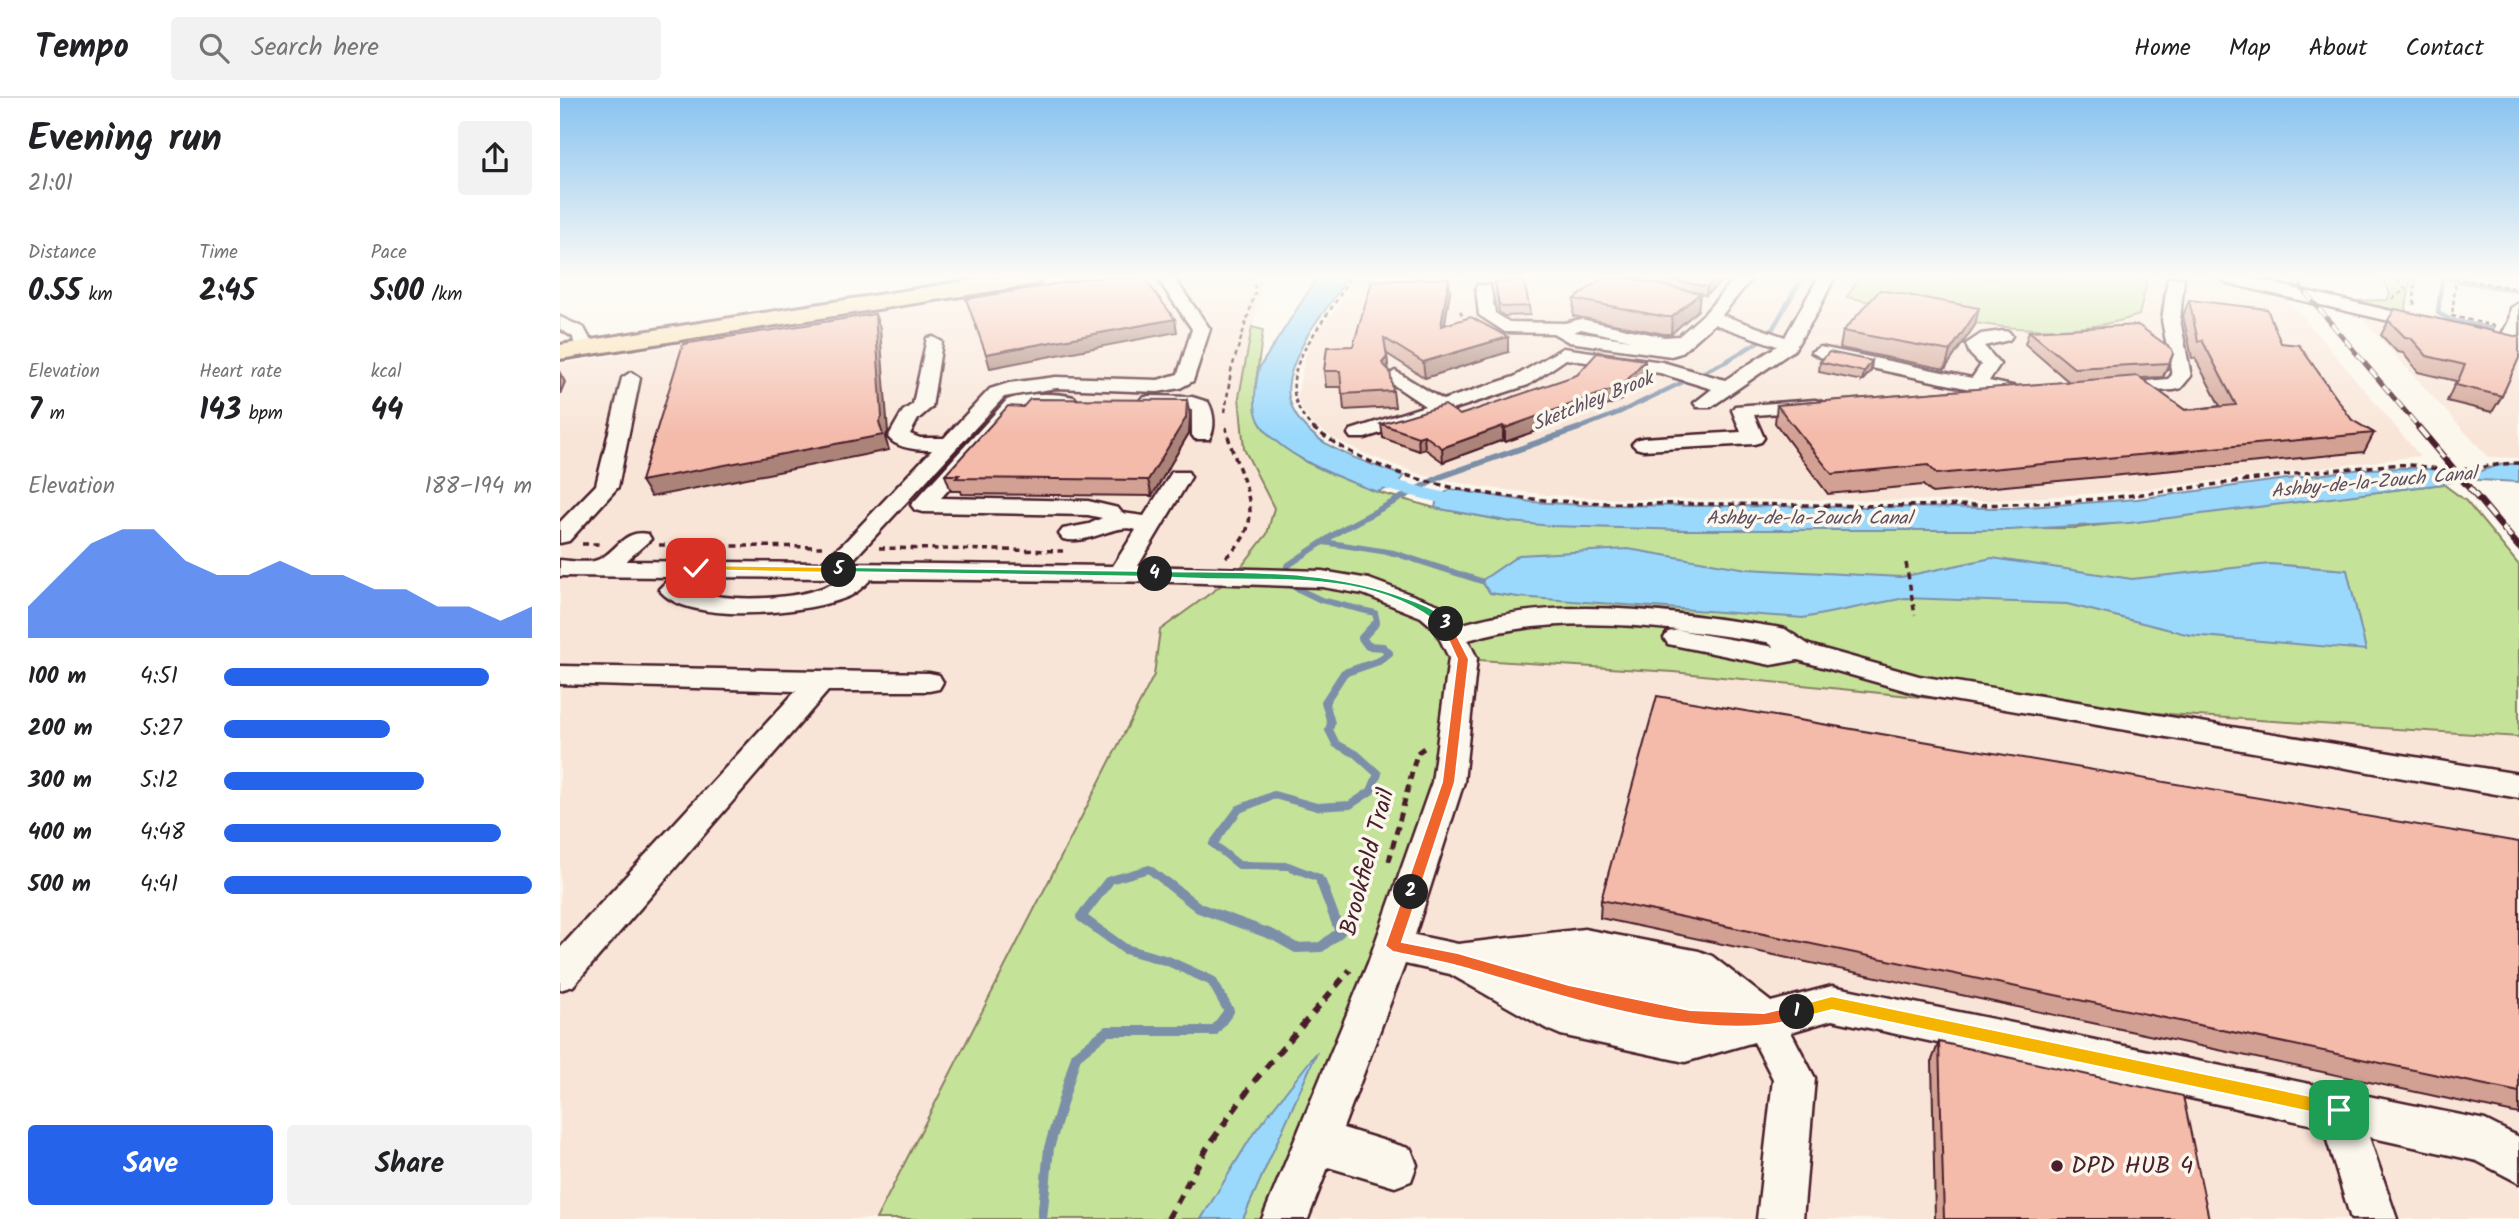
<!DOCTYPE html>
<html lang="en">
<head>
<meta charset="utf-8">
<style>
	body { margin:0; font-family:Kalam,sans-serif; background:#f2f2f2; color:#202124; height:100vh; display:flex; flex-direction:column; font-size:26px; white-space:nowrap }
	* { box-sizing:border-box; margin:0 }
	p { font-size:23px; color:#757577 }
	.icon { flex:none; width:38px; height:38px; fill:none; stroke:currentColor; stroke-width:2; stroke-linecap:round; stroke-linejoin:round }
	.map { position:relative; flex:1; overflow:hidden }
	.sheet { display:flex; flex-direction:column; background:#fff; width:560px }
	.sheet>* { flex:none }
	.pin { position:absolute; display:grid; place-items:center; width:60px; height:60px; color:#fff; margin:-30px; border-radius:14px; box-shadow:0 4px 10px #0006 }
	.km { position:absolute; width:35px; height:35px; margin:-18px; border-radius:50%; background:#222; color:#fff; font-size:19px; line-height:35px; text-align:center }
	.round { display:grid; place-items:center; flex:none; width:74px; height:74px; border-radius:7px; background:#f2f2f2 }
	.headline { display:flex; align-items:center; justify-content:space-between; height:119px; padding:0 28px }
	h1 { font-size:38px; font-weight:700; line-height:52px }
	.metrics { display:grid; grid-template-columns:repeat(3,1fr); gap:10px; height:119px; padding:7px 28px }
	.metrics div { display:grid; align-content:center }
	.metrics b { font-size:30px; font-weight:700 }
	.metrics small { font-size:19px; font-weight:400 }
	.metrics p { font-size:19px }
	.chart { height:196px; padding:14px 28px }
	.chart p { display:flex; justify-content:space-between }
	.chart svg { width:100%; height:126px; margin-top:7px; fill:#2563eb; opacity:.7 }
	.primary-button { display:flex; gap:14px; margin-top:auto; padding:14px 28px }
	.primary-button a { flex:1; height:80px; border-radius:7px; background:#2563eb; color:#fff; font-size:28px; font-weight:700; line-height:80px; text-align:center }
	.primary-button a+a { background:#f2f2f2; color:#202124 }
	ul { padding:0 28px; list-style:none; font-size:23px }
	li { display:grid; grid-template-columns:112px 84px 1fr; align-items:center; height:52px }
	li i { height:18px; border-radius:9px; background:#2563eb }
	header { display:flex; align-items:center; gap:42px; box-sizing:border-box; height:98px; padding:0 35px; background:#fff; border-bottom:2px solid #e0e0e0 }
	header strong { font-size:33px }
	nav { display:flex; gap:38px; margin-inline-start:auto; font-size:24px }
	.search { width:490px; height:63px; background:#f2f2f2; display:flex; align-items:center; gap:18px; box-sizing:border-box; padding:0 24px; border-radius:7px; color:#757577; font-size:26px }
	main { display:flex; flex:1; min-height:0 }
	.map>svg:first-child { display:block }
	.built { fill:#f9e5d8 }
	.green { fill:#c5e299; stroke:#888062; stroke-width:2 }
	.water { fill:#9bd9fc; stroke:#7b8fa8; stroke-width:2 }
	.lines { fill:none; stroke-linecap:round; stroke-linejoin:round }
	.stream-far3 { stroke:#7b8fa8; stroke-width:4.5 }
	.stream-far2 { stroke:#7b8fa8; stroke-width:6 }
	.stream-far1 { stroke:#7b8fa8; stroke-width:8 }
	.stream { stroke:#7b8fa8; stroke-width:10 }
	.canal { fill:#9bd9fc; fill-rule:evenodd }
	.minor-casing { stroke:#4a1f2b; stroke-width:5 }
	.highway-casing { stroke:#4a1f2b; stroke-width:6 }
	.path-far3 { stroke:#4a1f2b; stroke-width:2.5; stroke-dasharray:4.5 3.5; stroke-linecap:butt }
	.path-far2 { stroke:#4a1f2b; stroke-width:3.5; stroke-dasharray:6 4.5; stroke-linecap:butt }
	.path-far1 { stroke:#4a1f2b; stroke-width:5; stroke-dasharray:8 6; stroke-linecap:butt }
	.path { stroke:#4a1f2b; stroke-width:6; stroke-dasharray:10 8; stroke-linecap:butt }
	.minor { fill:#fbf7ec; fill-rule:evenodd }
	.highway { fill:#f9deab; fill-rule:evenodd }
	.rail-far1-casing { stroke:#4a1f2b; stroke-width:5 }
	.rail-casing { stroke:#4a1f2b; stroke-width:7 }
	.rail-far1 { stroke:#fbf7ec; stroke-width:3.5; stroke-dasharray:10; stroke-linecap:butt }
	.rail { stroke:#fbf7ec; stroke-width:4.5; stroke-dasharray:13; stroke-linecap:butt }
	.wall { fill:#d2a193; stroke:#4a1f2b; stroke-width:2 }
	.shaded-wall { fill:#ab8378; stroke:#4a1f2b; stroke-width:2 }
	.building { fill:#f4bbab; stroke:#4a1f2b; stroke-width:2 }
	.split-1 { fill:#f5b400; stroke:#fff; stroke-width:2 }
	.split-2 { fill:#f0652b; stroke:#fff; stroke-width:2 }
	.split-3 { fill:#f0652b; stroke:#fff; stroke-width:2 }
	.split-4 { fill:#22a559; stroke:#fff; stroke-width:2 }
	.split-5 { fill:#22a559; stroke:#fff; stroke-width:2 }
	.split-6 { fill:#f5b400; stroke:#fff; stroke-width:2 }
	.poi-dot { fill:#4a1f2b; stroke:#fbf7ec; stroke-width:2.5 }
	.labels { text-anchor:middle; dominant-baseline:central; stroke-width:7; stroke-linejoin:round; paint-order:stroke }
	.far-water-label { font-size:19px; font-style:italic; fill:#5e4e5f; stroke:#fbf7ec }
	.near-street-label { font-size:24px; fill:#4a1f2b; stroke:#fbf7ec }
	.near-poi-label { font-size:24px; fill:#4a1f2b; stroke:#fbf7ec; text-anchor:start }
</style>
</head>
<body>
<header>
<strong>Tempo</strong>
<div class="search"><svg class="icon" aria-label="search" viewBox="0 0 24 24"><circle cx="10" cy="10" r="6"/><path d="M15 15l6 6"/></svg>Search here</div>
<nav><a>Home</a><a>Map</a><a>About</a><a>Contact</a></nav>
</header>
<main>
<section class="sheet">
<div class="headline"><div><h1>Evening run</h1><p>21:01</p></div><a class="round"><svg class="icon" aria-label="share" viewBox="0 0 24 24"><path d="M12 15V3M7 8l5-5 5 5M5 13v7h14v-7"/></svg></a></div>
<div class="metrics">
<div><p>Distance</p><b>0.55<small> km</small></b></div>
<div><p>Time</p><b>2:45</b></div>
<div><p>Pace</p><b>5:00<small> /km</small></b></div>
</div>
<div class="metrics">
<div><p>Elevation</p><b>7<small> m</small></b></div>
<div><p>Heart rate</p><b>143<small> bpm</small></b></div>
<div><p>kcal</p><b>44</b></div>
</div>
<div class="chart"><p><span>Elevation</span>188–194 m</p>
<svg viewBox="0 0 160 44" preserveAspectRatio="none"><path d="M0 44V33L10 22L20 11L30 6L40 6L50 17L60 22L70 22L80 17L90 22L100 22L110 27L120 27L130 33L140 33L150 38L160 33V44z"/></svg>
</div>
<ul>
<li><b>100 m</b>4:51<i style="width:86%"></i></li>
<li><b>200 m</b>5:27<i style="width:54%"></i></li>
<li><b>300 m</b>5:12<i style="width:65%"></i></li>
<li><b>400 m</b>4:48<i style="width:90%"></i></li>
<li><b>500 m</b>4:41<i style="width:100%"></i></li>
</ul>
<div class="primary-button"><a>Save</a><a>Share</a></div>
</section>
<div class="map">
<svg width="1959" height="1121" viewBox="0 0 1959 1121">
	<rect width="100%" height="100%" fill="#fbf7ec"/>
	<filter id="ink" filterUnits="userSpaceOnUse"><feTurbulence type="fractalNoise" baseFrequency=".0143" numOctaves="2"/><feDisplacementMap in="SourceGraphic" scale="14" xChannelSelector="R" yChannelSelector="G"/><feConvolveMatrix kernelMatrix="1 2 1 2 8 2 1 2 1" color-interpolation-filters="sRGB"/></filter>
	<g filter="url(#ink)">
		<g class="built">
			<polygon points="517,180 703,180 679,299 684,351 714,410 707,436 674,478 600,532 594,577 316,1121 0,1121 0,266"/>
			<polygon points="793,180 1667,180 1721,193 1860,358 1571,393 1425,403 1056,401 988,397 921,389 862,377 805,356 773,340 752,326 742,311 737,299 745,259 754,238 782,204"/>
			<polygon points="1791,209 1959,248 1959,360 1928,359"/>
			<polygon points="903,560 1113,574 1379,601 1959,639 1959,1121 725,1121"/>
		</g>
		<g class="green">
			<path d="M1299 180H1574L1587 184 1579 217C1483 250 1383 218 1287 199Z"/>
			<polygon points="1823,180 1851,180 1845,216 1795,206 1793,203 1827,202 1830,196"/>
			<polygon points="692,229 703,232 696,284 713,340 746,364 817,394 875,410 952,424 1127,432 1516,430 1883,386 1906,403 1959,467 1959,639 1379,601 1113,574 903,561 888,684 725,1121 316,1121 594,577 600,532 674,478 707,436 714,410 684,351 679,299"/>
		</g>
		<g class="water">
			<path d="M757 180H786C776 202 758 218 747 238 739 254 725 280 729 299 738 346 805 364 844 378L835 388 817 394C784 382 703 352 696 314 693 300 696 284 699 270Z"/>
			<polygon points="1943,366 1959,366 1959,384 1899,381 1883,386 1569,425 1449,432 1127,432 992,428 952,424 875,410 877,400 891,391 972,404 1022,407 1452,410 1577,401 1802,371 1850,370 1917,374"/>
			<polygon points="1068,451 1187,471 1341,479 1432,460 1572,481 1710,466 1787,472 1806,552 1630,537 1507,506 1345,500 1243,520 958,499 930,495 921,483 959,457"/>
			<polygon points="757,954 683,1121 641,1121 693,1036"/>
		</g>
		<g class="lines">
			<g class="stream-far3">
				<polyline points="1802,206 1839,214"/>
				<polyline points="1933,231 1891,222 1878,215 1882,180 1959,193"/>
				<polyline points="1014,332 1058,315 1167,263 1209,237 1242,180"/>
			</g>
			<g class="stream-far2">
				<polyline points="764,444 834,455 921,483"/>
				<polyline points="727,468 781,432 880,379 1019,330"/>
				<polyline points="732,488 761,502 815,515 817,524 813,529"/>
			</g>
			<g class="stream-far1">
				<polyline points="547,786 550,782 589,771 608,786"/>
				<polyline points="761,786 759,780 728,768 679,767 653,746 679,711 714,697 757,709 790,707 811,693 818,676 796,656 776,646 769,632 771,625 765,604 784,575 819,563 829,555 823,549 808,548 802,540 814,527"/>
			</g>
			<g class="stream">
				<polyline points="606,784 639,810 713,837 736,850 761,849 780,834 761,784"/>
				<polyline points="482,1121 489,1050 516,958 547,933 654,933 669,913 652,883 608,863 565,851 521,819 548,784"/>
			</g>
			<polygon class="canal" points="806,370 842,384 915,402 918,406 915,410 908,412 828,392 799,380 796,376"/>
			<g class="minor-casing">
				<g id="minor">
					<path d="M614 180 650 231 633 283 620 290 598 294 496 290 444 299 290 465 553 468 576 432C555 424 529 448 503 441L499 436 503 431 529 426 542 420 528 417 363 414 355 412 351 407 447 302C467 295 493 294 514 299L517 303 514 307 461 310 381 400 528 403 558 410 562 415 584 418 612 374H628L631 379 578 468 762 473 809 481 879 507 900 527C1002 496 1112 514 1215 529L1225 531 1249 547 1359 578 1959 676V700L1358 596 1238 562 1211 567 1118 548 1108 546 1104 540 1108 534 1118 532 1214 549 1207 544C1111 530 1003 513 908 542L917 560 904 684 855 837 898 846 1024 831 1139 853 1152 858 1211 904 1272 888 1925 1022 1959 1039V1085L1917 1063 1809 1039 1837 1121H1791L1763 1029 1272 922 1231 934 1255 980 1243 1121H1197L1213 981 1194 944 1125 964 1001 937 987 931 890 876 845 866 783 1030 851 1051 857 1067 851 1083 835 1089 768 1069 748 1121H702L808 865 872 684 889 560 875 531 861 519 803 496 762 489 614 484 311 481C305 487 298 494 290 498 253 515 125 529 99 491L111 479 0 478V462C10 463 24 465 34 463 55 458 62 430 88 436L91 441 66 463 261 465 284 445 372 352C358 352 337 351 328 339L343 313 353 306 367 240 373 239 382 244 372 309 358 321 350 336 360 340H384L430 291 449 285 496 279 598 282 618 276 632 231 598 181ZM141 479 282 480C253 503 160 507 129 490Z"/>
					<path d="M1175 180H1192L1162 217 1225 239 1258 180H1274L1258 213 1234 252 1151 309H1137L1134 305 1152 291 1100 275 1006 261 968 287 805 340H791L788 336 791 332 865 308 828 283 826 279 835 273 883 302 954 279 1003 250 1102 264 1165 282 1217 248 1154 226 1121 255 1111 258 1009 244 993 235 945 234 919 217 916 190 918 187H930L935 215 949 224 1005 225 1021 221 1104 239 1119 238 1145 215ZM1021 231 1071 242 1014 234Z"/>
					<polygon points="1608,180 1624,180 1620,222 1631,278 1621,290 1614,292 1546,295 1543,291 1546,287 1608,281 1612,277 1602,222"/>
					<polygon points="1659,180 1690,180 1874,223 1877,227 1868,232 1667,185"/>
					<polygon points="1959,205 1959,237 1952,249 1940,249 1937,245 1949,223 1951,210"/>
					<polygon points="0,219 24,230 32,245 28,255 16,255 13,239 0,231"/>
					<polygon points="1443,233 1449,234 1452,238 1449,242 1424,248 1440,266 1429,283 1457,289 1481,290 1484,294 1481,298 1457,301 1260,259 1251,254 1260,249 1412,280 1421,267 1410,256 1406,246 1421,236"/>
					<polygon points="71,274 80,280 58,389 9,443 0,445 0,424 36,387 62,280"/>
					<path d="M589 298 632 299 648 304C654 314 656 331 649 341H635L632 337V312L582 308 579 304 582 300Z"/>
					<polygon points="1255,302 1262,304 1265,308 1262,312 1194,317 1204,340 1201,344 1194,346 1083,352 1076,350 1072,346 1076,342 1083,340 1181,334 1172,312 1175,308"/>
					<polygon points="0,568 369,575 379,577 383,584 379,591 369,593 268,593 13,888 0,892 0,850 236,593 0,586"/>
				</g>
			</g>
			<g class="highway-casing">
				<polygon id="highway" points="425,180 481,180 478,185 470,187 0,261 0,247"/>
			</g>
			<g class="path-far3">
				<polyline points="1832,201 1846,191 1834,180"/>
				<polyline points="1854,207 1855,180"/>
				<polyline points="900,213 906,224"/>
				<polyline points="1935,228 1892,218 1896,180 1959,191"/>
				<polyline points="665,314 671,273 696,192 691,180"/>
				<polyline points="666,329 667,332"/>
				<path d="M755 332C700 278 766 231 789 180"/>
			</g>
			<g class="path-far2">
				<path d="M753 330C861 412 1028 405 1157 406 1279 407 1403 411 1525 402 1619 394 1712 376 1806 369 1820 368 1835 366 1849 367 1866 368 1881 373 1898 372 1919 371 1938 365 1959 365"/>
				<polyline points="22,446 41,446"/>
				<polyline points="99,447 262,449"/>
				<polyline points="319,450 503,453"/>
				<path d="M666 459C714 419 677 380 666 330"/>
				<polyline points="1346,465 1355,517"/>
			</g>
			<polyline class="path-far1" points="829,763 857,655 864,650"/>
			<polyline class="path" points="608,1121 647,1050 696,981 790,872"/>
			<use href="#minor" class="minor"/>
			<use href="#highway" class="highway"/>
			<g class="rail-far1-casing">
				<polyline id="rail-far1" points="1733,180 1861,332"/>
			</g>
			<g class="rail-casing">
				<polyline id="rail" points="1859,330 1959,449"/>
			</g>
			<use href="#rail-far1" class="rail-far1"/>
			<use href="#rail" class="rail"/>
		</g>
		<g class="wall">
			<polygon points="1074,180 1165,180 1146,197 1140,196 1138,212 1111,236 1104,236 1013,218 1014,201 1074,182"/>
			<polygon points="935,184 969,208 970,217 944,218 939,214"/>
			<polygon points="890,194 884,227 948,254 865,280 827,256 828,271 833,293 835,309 784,312 782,289 766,289 764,273 793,248"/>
			<polygon points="1629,202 1721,245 1792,322 1814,335 1804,354 1372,395 1363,387 1268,396 1215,325 1217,307 1509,284 1465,246 1469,233 1613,256 1603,279 1580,280 1625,312 1660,308 1635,260 1632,260 1623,218"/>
			<polygon points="1835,211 1942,298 1932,314 1887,303 1896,283 1858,274 1843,255 1837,254 1821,237"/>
			<polygon points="1415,227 1385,271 1280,250 1283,233"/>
			<polygon points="1085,262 1084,275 1062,302 945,344 943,342 883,364 865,351 859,353 823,340 821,326 900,317"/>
			<polygon points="1260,264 1311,273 1302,283 1259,274"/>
			<polygon points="630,317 629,335 592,398 402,396 401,393 391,393 385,377"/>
			<polygon points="1959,744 1959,1016 1040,820 1041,802"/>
			<polygon points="1379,944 1649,1121 1375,1121 1372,962"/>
		</g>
		<g class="shaded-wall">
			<polygon points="889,180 890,194 882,243 881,228"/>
			<polygon points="1157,180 1165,180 1146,197 1147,189"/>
			<polygon points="1140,195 1138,212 1111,236 1112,219"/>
			<polygon points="1419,210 1415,227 1385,271 1390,253"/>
			<polygon points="315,216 320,230 328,334 325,339 329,352 91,399 81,383 319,324"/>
			<polygon points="615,221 617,234 430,270 426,256"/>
			<polygon points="948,239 948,254 865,280 863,264"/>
			<polygon points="1613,256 1608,270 1603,279 1609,265"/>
			<polygon points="827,259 829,274 822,265"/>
			<polygon points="1085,262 1084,275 1062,302 945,344 945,330"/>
			<polygon points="1312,263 1311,273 1302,283 1304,274"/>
			<polygon points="0,275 5,284 0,296"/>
			<polygon points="627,302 630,317 629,335 592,398 588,382"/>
			<polygon points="943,328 943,342 883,364 882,350"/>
			<polygon points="864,337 865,351 859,353 858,339"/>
		</g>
		<g class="building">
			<polygon points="531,180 584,180 615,221 426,256 406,201"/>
			<polygon points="889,180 881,228 911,219 948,239 863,264 824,240 827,259 822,265 830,273 833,293 782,296 780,273 764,273 767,249 793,248 812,183"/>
			<polygon points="1043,180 1066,180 1140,195 1112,219 1106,219 1014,201"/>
			<polygon points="1101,180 1157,180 1147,189"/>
			<polygon points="964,183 969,208 944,209 939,206 935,184"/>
			<polygon points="1320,192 1419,210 1390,253 1283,233"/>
			<polygon points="1629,202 1707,211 1721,245 1739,247 1792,322 1814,335 1377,376 1368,367 1272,376 1217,307 1578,278 1625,312 1676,307 1642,242 1638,243"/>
			<polygon points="1835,211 1959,239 1959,260 1942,298 1896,287 1905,267 1867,258 1851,240 1845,239 1828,222"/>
			<polygon points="315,216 322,319 319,324 323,337 81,383 123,246"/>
			<polygon points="1578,227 1612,251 1613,256 1609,265 1514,270 1469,233"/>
			<polygon points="1269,254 1312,263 1304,274 1260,264"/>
			<polygon points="1037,255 1085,262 1062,288 945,330 943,328 882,350 864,337 858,339 821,326 885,307 900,317 1017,277"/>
			<polygon points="470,301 627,302 626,320 588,382 396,380 399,377 385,377 448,308 463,309"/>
			<polygon points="1097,598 1959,744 1959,994 1041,802"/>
			<polygon points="1379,944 1623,998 1649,1121 1384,1121"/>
		</g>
	</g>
	<linearGradient id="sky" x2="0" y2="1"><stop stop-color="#89c3f0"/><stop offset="0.53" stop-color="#fdfbf6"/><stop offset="1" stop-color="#fdfbf6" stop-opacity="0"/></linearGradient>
	<rect width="1959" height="337" fill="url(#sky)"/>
	<polygon class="split-1" points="1272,898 1779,1004 1785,1006 1788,1012 1785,1018 1779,1020 1272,912 1237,921 1231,919 1229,914 1231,909"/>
	<path class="split-2" d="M851 788 859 794 842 844 898 855 1009 887 1130 912 1204 915 1237 907 1242 909 1245 914 1242 919C1154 952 991 894 901 869 879 863 856 859 833 854L825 848 844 794Z"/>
	<polygon class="split-3" points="882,524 890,524 909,561 895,684 859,794 851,799 844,794 882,684 897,561 881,526"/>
	<path class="split-4" d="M595 473C679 475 766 469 846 500 863 506 879 512 891 526L882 529C819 474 723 483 645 481 628 480 609 481 592 478V474Z"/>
	<polygon class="split-5" points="279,469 595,473 600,476 595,479 275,474 275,470"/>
	<polygon class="split-6" points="136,467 279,469 284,472 279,475 133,472 131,470"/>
	<circle class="poi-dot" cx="1497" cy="1068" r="7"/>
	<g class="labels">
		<g class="far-water-label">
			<text transform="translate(1033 304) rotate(-22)">Sketchley Brook</text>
			<text transform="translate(1814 385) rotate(-5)">Ashby-de-la-Zouch Canal</text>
			<text x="1249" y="421">Ashby-de-la-Zouch Canal</text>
		</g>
		<g class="near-street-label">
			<text transform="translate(808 764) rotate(-75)">Brookfield Trail</text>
		</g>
		<g class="near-poi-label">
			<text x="1511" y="1068">DPD HUB 4</text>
		</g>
	</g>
</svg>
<div class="pin" style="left:1779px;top:1012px;background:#1e9e55"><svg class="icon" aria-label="arrive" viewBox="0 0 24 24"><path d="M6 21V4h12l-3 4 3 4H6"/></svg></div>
<div class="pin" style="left:136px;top:470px;background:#d93025"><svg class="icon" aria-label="check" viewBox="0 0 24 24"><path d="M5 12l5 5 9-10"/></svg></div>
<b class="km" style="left:1237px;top:914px">1</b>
<b class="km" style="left:851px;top:794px">2</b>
<b class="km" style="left:886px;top:526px">3</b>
<b class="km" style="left:595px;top:476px">4</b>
<b class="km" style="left:279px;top:472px">5</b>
</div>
</main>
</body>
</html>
